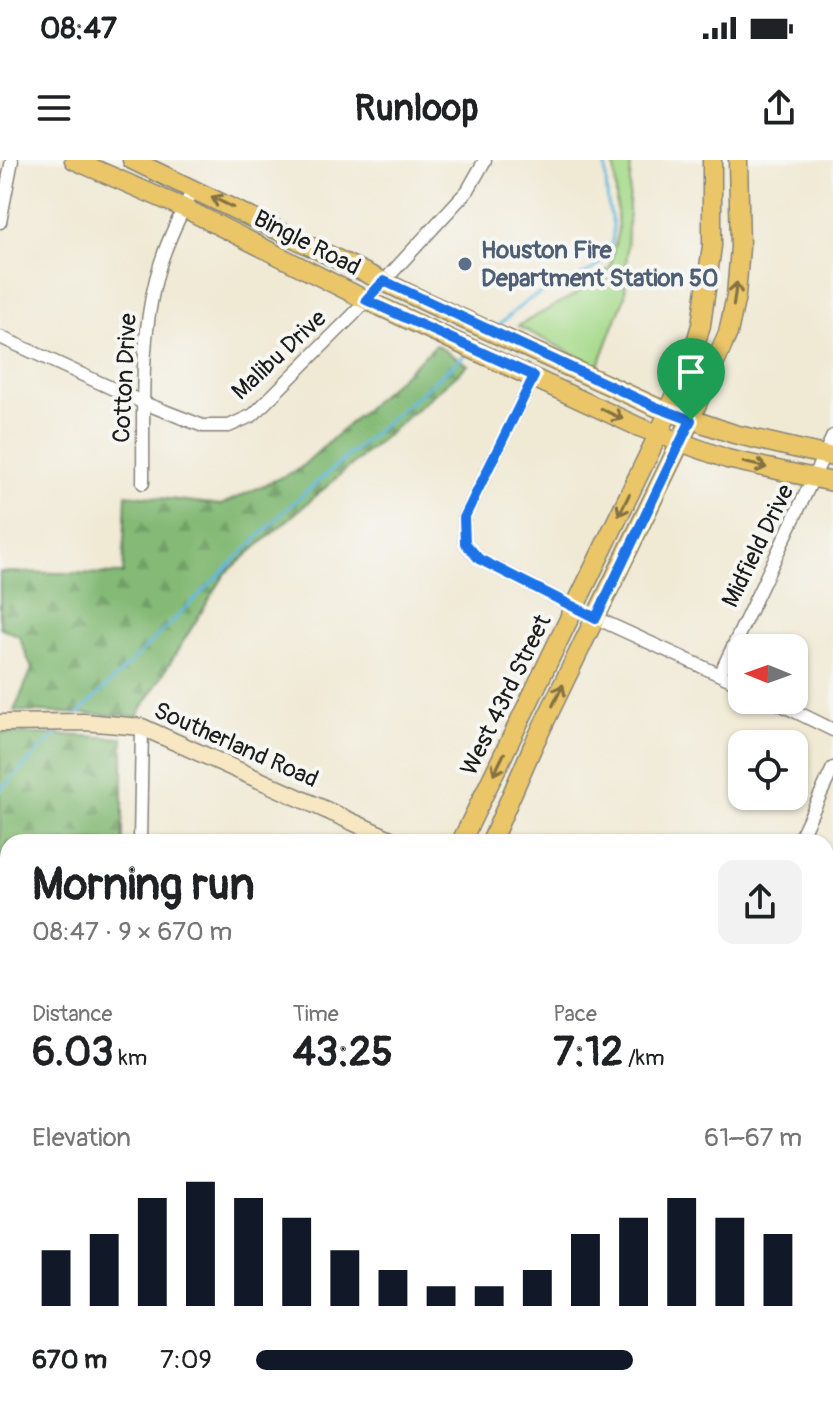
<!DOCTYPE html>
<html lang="en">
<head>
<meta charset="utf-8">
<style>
	body { margin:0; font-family:Pangolin,sans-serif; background:#f2f2f2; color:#202124; height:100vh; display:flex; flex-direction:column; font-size:30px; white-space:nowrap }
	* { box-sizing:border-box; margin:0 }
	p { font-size:26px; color:#757577 }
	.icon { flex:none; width:44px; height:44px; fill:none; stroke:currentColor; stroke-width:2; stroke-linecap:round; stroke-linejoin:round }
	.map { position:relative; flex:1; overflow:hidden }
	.details { position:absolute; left:0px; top:674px; width:834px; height:572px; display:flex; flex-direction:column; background:#fff; border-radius:24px 24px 0 0; box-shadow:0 2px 6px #0004 }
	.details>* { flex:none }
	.needle { width:52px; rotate:271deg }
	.fabs { position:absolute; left:728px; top:474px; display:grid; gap:16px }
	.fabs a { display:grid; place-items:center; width:80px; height:80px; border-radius:16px; background:#fff; box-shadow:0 2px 6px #0004; font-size:40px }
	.pin { position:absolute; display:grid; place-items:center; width:68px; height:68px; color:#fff; margin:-82px -34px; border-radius:50% 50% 50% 0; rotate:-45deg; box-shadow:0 0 8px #0007 }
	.pin .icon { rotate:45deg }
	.round { display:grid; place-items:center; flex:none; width:84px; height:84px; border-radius:16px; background:#f2f2f2 }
	.head { display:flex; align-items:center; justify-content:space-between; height:136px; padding:0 32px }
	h1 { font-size:44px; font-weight:800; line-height:60px }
	.metrics { display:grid; grid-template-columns:repeat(3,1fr); gap:12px; height:136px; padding:8px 32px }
	.metrics div { display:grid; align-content:center }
	.metrics b { font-size:40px; font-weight:800 }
	.metrics small { font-size:22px; font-weight:400 }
	.metrics p { font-size:22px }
	.chart { height:224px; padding:16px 32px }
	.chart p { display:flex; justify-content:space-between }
	.chart svg { width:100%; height:144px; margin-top:8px; stroke:#111827; stroke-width:6 }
	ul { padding:0 32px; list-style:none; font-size:26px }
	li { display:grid; grid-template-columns:128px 96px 1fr; align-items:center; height:60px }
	li i { height:20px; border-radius:10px; background:#111827 }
	.status { display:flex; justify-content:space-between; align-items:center; height:56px; padding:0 40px; background:#fff; direction:ltr }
	.status svg { height:22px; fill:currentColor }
	header { display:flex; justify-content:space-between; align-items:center; height:104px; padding:0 32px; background:#fff; font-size:36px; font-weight:800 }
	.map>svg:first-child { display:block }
	.green { fill:#a6da8a; stroke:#617b53; stroke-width:2 }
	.forest { fill:url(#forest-firs); stroke:#506b49; stroke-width:2 }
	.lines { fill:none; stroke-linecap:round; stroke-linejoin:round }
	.stream { stroke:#61b7de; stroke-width:3 }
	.street-casing { stroke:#868278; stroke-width:15 }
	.secondary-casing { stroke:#868278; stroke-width:19 }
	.primary-casing { stroke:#868278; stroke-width:21 }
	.street { stroke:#fff; stroke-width:12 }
	.secondary { stroke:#f7e8c3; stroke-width:16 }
	.primary { stroke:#eac669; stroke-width:18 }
	.oneway { stroke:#837142 }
	.route-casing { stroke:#fff; stroke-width:16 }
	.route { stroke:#1a73e8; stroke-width:10 }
	.service-dot { fill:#5c6f8a; stroke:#f6f6f2; stroke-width:3 }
	.labels { text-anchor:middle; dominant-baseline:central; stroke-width:8; stroke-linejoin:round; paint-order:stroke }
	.street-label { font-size:24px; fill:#1c1c1c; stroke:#f6f6f2 }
	.service-label { font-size:24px; font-weight:bold; fill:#4e5e75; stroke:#f6f6f2; text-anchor:start }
</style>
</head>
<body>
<div class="status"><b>08:47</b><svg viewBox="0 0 49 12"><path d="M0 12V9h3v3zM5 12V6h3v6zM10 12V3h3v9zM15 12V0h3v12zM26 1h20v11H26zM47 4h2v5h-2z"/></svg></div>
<header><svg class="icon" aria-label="menu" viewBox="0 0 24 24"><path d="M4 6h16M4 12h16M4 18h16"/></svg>Runloop<svg class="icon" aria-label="share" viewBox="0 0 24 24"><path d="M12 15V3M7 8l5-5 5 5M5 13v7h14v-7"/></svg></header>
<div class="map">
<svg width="833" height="1246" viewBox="0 0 833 1246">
	<defs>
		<pattern id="forest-firs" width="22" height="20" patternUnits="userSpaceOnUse" patternTransform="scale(2)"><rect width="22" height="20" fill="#84ba76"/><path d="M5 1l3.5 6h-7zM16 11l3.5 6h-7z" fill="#719f66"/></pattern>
	</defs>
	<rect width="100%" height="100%" fill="#f6f6f2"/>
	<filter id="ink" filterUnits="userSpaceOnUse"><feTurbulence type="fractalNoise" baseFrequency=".0125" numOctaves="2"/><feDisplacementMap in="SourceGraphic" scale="16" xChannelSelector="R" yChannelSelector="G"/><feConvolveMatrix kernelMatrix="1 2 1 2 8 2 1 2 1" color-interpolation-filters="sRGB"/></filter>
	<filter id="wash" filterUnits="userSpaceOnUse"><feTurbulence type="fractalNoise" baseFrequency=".006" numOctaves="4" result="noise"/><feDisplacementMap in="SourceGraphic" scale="32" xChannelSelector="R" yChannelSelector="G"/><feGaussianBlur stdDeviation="1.8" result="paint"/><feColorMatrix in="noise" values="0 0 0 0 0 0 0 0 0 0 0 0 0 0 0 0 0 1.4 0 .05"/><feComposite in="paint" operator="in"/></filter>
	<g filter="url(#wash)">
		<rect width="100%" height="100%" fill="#f0e9d4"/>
		<polygon class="green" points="614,0 631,0 625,136 598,207 518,166 574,135 610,108 618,70"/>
		<g class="forest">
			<polygon points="436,185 468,205 225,414 137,556 14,551 32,509 19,476 0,467 0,412 123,414 126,334 221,345 299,309"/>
			<polygon points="0,572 123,578 123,682 8,682 8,740 1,741 0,759"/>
		</g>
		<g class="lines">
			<g class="stream">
				<path d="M497 167C508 157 518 147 530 139 560 121 615 116 613 68 613 60 609 51 608 43 606 29 606 14 605 0"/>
				<polyline points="77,555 292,344 467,193"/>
				<polyline points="0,630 63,568"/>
			</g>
		</g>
	</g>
	<g filter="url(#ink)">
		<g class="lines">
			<g class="street-casing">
				<g id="street">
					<polyline points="0,62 12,0"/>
					<polyline points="0,177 144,243 203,266 229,266 253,255 353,155 468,30 485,0"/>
					<polyline points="534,216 464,358 465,383 479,399 596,458 742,525"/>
					<path d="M143 323C144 255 139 185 156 119 164 87 179 57 194 28"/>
					<polyline points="720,514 833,276"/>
					<polyline points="772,540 833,570"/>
					<polyline points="140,682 142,567"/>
					<polyline points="798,682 833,608"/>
					<polyline points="713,1238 730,1246"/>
					<polyline points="137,1246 137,1238"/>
					<polyline points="534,1246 538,1238"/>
				</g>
			</g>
			<g class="secondary-casing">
				<g id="secondary">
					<polyline points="0,563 84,562 142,567 397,682"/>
					<polyline points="826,879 833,882"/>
				</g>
			</g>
			<g class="primary-casing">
				<g id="primary">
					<polyline points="74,0 184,48 366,140 639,267 727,299 833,322"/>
					<polyline points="132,0 428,143 656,247 734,274 833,297"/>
					<polyline points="461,682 658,275 690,203 701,165 712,86 712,0"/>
					<polyline points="491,682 533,586 680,283 728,173 736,136 740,87 738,0"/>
					<polyline points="250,1246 251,1238"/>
					<polyline points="277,1246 278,1238"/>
				</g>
			</g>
			<use href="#street" class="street"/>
			<use href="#secondary" class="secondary"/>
			<use href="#primary" class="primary"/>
		</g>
		<defs><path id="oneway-shaft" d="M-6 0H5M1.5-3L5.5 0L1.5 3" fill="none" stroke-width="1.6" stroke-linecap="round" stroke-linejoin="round" transform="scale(2)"/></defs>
		<g class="oneway">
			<use href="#oneway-shaft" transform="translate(222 42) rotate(-154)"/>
			<use href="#oneway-shaft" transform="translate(735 134) rotate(-82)"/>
			<use href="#oneway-shaft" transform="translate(612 254) rotate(26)"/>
			<use href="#oneway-shaft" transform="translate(755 305) rotate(13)"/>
			<use href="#oneway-shaft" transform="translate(624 345) rotate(116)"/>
			<use href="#oneway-shaft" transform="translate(558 535) rotate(-64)"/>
			<use href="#oneway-shaft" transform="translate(499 604) rotate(116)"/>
		</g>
	</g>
	<g class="lines" filter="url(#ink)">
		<g class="route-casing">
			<polygon id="route" points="384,121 656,247 691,260 596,458 479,399 465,383 464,358 534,216 366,140"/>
		</g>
		<use href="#route" class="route"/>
	</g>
	<circle class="service-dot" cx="465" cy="104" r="8"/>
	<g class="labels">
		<g class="street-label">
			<text transform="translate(307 83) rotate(27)">Bingle Road</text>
			<text transform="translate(279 195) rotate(-43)">Malibu Drive</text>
			<text transform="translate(125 218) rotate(-87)">Cotton Drive</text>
			<text transform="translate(758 386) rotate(-64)">Midfield Drive</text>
			<text transform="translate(506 535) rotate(-64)">West 43rd Street</text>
			<text transform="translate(236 585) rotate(24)">Southerland Road</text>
		</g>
		<g class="service-label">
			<text x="481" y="90">Houston Fire<tspan x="481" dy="28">Department Station 50</tspan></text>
		</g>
	</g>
</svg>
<div class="fabs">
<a><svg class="needle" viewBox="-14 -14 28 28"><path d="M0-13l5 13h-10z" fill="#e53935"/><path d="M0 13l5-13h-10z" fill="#757577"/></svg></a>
<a><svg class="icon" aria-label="locate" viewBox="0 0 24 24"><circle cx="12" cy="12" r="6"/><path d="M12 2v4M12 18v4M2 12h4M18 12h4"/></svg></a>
</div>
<div class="pin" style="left:691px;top:260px;background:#1e9e55"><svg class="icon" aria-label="arrive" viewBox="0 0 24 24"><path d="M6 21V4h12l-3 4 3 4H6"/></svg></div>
<section class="details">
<div class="head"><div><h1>Morning run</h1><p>08:47 · 9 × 670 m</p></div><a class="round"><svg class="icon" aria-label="share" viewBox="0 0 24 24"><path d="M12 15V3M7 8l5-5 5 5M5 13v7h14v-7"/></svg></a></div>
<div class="metrics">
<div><p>Distance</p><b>6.03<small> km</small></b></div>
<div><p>Time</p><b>43:25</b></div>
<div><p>Pace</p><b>7:12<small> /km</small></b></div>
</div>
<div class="chart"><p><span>Elevation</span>61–67 m</p>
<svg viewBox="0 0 160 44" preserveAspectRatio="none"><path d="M5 44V27M15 44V22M25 44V11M35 44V6M45 44V11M55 44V17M65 44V27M75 44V33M85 44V38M95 44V38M105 44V33M115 44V22M125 44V17M135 44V11M145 44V17M155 44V22"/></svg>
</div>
<ul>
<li><b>670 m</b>7:09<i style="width:69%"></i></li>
</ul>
</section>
</div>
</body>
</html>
